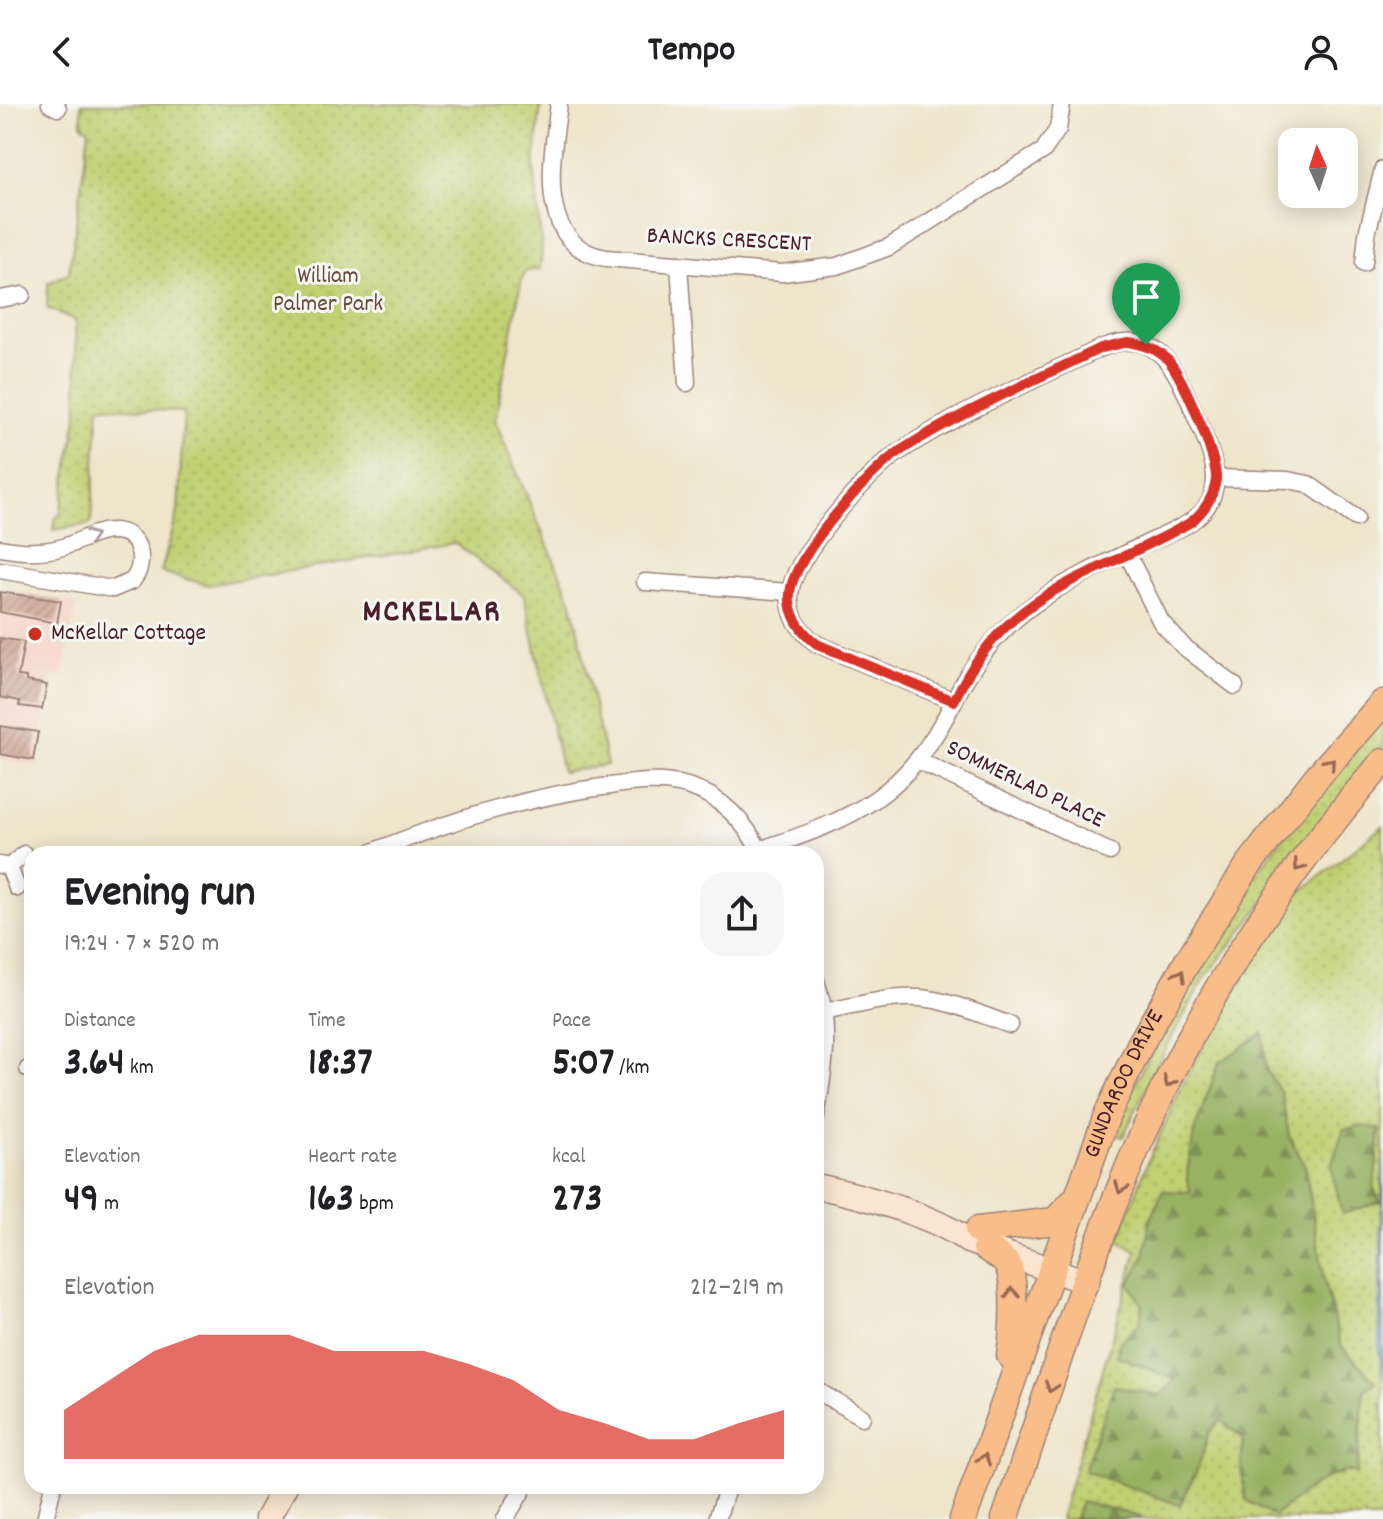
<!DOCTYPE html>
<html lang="en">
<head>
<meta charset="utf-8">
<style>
	body { margin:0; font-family:Dekko,sans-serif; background:#f6f6f6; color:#202124; height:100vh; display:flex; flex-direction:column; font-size:30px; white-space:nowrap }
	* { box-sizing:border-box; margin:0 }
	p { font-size:26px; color:#757577 }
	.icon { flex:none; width:44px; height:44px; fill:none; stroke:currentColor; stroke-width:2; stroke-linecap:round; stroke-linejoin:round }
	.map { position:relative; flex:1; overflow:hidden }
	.drawer { position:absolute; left:24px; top:742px; width:800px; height:648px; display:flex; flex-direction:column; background:#fff; border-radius:24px; box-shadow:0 4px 20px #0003 }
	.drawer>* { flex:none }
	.needle { width:52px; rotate:357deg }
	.fabs { position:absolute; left:1278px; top:24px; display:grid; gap:16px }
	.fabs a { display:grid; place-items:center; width:80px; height:80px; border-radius:16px; background:#fff; box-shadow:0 4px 20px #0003; font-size:40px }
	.pin { position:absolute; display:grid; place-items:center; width:68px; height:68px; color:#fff; margin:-82px -34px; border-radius:50% 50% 50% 0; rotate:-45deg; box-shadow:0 0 8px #0007 }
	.pin .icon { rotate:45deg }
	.round { display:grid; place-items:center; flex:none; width:84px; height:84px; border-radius:24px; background:#f6f6f6 }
	.head { display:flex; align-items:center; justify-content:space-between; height:136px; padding:0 40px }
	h1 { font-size:44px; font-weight:800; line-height:60px }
	.stats { display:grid; grid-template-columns:repeat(3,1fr); gap:12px; height:136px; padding:8px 40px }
	.stats div { display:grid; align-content:center }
	.stats b { font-size:40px; font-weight:800 }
	.stats small { font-size:22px; font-weight:400 }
	.stats p { font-size:22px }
	.chart { height:224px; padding:16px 40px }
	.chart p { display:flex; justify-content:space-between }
	.chart svg { width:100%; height:144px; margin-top:8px; fill:#d93025; opacity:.7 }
	header { display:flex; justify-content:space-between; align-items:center; height:104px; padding:0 40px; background:#fff; font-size:36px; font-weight:800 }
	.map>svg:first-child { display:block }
	.built { fill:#f7d1c6 }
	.grass { fill:url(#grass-dots); stroke:#85784e; stroke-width:2 }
	.forest { fill:url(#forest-firs); stroke:#716848; stroke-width:2 }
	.water { fill:url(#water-rules); stroke:#556481; stroke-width:2 }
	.building { fill:url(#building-hatch) }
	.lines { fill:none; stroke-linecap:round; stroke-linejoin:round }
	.street-casing { stroke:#9c827a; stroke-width:19 }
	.secondary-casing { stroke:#9c827a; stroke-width:27 }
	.primary-casing { stroke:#9c827a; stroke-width:29 }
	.street { stroke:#fff; stroke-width:16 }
	.secondary { stroke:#fce5d0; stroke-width:24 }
	.primary { stroke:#f8bd89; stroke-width:26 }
	.oneway { stroke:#ae9aa0 }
	.oneway2 { stroke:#986655 }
	.route-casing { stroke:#fff; stroke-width:16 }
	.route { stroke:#d93025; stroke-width:10 }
	.poi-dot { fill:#c8321e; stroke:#f6f6f2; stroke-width:3 }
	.labels { text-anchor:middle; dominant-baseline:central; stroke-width:6; stroke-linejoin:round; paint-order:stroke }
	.street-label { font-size:24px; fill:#4a1f2b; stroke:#f6f6f2 }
	.park-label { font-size:24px; fill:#684b3d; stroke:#f6f6f2 }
	.poi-label { font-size:24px; fill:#4a1f2b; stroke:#f6f6f2; text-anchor:start }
	.district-label { font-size:32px; font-weight:bold; letter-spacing:2px; fill:#4a1f2b; stroke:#f6f6f2 }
</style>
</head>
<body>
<header><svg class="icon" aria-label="back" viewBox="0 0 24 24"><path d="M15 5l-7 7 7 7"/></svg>Tempo<svg class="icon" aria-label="person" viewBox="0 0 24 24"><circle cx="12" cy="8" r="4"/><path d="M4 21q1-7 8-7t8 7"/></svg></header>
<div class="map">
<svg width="1383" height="1415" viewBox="0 0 1383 1415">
	<defs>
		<pattern id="grass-dots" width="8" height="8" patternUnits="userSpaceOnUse" patternTransform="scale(2)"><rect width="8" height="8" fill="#c0d072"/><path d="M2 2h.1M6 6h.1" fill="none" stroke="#a6b263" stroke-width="1.8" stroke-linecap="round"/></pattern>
		<pattern id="forest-firs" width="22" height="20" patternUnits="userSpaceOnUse" patternTransform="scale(2)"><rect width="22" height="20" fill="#98b264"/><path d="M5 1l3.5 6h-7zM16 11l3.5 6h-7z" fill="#7e9053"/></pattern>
		<pattern id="water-rules" width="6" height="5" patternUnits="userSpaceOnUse" patternTransform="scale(2)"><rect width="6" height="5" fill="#60a9d7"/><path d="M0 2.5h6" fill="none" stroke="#5189af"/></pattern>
		<pattern id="building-hatch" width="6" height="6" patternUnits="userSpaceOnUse" patternTransform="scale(2)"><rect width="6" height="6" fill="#cda08d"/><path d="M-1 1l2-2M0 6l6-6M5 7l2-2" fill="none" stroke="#a88273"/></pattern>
	</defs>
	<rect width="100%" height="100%" fill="#f6f6f2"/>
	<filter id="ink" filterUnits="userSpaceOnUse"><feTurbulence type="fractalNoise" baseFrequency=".0125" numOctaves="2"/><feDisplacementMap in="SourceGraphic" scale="16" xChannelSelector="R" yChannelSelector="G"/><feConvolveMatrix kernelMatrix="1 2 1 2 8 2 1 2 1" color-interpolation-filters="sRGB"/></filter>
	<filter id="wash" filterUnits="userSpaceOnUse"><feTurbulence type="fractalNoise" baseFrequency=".006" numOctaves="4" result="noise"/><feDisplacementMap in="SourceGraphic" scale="32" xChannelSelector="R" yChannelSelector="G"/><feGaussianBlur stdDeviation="1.8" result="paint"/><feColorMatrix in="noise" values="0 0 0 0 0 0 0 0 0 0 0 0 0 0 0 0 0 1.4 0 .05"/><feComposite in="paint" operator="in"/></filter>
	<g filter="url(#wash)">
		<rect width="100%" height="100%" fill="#efe5ca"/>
		<polygon class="built" points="0,486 76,499 63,573 52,571 37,661 0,655"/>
		<g class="grass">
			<polygon points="81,0 541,0 534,62 542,148 540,165 526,167 522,174 495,317 572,498 607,661 562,668 524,491 455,439 208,481 161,468 178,407 184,308 99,302 91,420 53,426 56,413 60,411 78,308 75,216 47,204 48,179 69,169 89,26 82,21"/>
			<polygon points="1383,614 1383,646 1204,875 1158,959 1123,1033 1111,1029 1177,894 1274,744"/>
			<polygon points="1383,722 1383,1415 1060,1415 1137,1147 1118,1136 1149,1055 1181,984 1217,916 1252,857 1292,795"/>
		</g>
		<g class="forest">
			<path d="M1263 929 1266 966 1281 988 1289 1032 1305 1062 1325 1181 1341 1242 1376 1278 1364 1287 1357 1369C1332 1361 1295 1397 1274 1412L1246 1396 1241 1366 1243 1334 1221 1316 1209 1329 1198 1364 1180 1401 1084 1367 1114 1282 1160 1291 1176 1276 1117 1252 1120 1237 1139 1221 1143 1202 1129 1180 1144 1154 1149 1119 1163 1087 1190 1088 1187 1068 1195 1025 1219 959Z"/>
			<polygon points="1362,1022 1380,1025 1374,1085 1380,1098 1342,1110 1331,1061 1344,1025"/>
			<polygon points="1081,1397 1147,1415 1075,1415"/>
		</g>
		<polygon class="water" points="1383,1057 1383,1275 1379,1245"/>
		<g id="blocks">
			<g class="building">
				<polygon points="0,488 61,497 57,519 0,508"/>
				<polygon points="0,534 24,538 18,572 26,573 26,577 47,581 42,605 19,602 20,597 0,593"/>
				<polygon points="0,622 38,628 33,656 0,650"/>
			</g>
		</g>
	</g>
	<g filter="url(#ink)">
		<use href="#blocks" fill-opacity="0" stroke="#9c827a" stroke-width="2"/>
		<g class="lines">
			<g class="street-casing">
				<g id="street">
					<polyline points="50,0 58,4"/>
					<path d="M559 0C552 52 534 142 606 154L782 169 837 162 889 143 1043 47 1058 25 1062 0"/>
					<polyline points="1364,159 1367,130 1383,65"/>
					<polyline points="679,160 687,279"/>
					<polyline points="0,195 22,191"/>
					<polyline points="1216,374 1288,376 1308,380 1356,414"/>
					<path d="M0 444C21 448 43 449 63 443 79 438 96 427 112 427 140 426 148 459 132 477L113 485 0 466"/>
					<polyline points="1127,449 1161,518 1183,542 1235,582"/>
					<polyline points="645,478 790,488"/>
					<polyline points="919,657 1110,748"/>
					<path d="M759 746C856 714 906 693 954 597L817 540C800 528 788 510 790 489 793 453 869 367 900 347 961 307 1035 276 1101 244 1157 221 1176 265 1194 308 1212 350 1235 393 1184 422 1088 469 1003 494 954 597"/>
					<path d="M367 750C443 719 520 694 602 683 630 679 659 674 687 682 721 692 746 718 761 750"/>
					<polyline points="0,761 9,763 17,784"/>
					<polyline points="9,763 24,750"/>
					<path d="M816 877C832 923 824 966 816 1013"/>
					<path d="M824 908C855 902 888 892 919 894 950 896 981 911 1010 921"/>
					<polyline points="28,965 32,965"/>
					<polyline points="816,1286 862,1313"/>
					<polyline points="45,1415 53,1382"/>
					<polyline points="505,1415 525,1382"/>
					<polyline points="717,1415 728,1382"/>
				</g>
			</g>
			<g class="secondary-casing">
				<g id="secondary">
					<path d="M816 1082C859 1091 934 1111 968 1137L1087 1178"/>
					<polyline points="267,1415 285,1382"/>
				</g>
			</g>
			<g class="primary-casing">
				<g id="primary">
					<polyline points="978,1126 1055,1117 1074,1097"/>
					<path d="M986 1144C992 1148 1003 1154 1007 1160 1017 1176 1013 1232 1010 1251"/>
					<path id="s1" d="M963 1415 1107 1011 1141 939 1190 853 1248 762 1316 674 1383 599"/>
					<path d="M1005 1415C1048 1290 1086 1160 1139 1039 1199 900 1283 772 1383 658"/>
				</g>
			</g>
			<use href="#street" class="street"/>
			<use href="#secondary" class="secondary"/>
			<use href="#primary" class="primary"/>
		</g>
		<defs><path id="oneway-chevron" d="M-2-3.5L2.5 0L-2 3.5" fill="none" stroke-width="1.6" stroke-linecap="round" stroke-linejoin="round" transform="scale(2)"/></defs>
		<use class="oneway" href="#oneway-chevron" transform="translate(92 432) rotate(-20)"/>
		<g class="oneway2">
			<use href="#oneway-chevron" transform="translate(1330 659) rotate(-49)"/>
			<use href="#oneway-chevron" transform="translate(1299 762) rotate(126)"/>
			<use href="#oneway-chevron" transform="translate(1180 871) rotate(-60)"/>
			<use href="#oneway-chevron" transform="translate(1169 978) rotate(116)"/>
			<use href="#oneway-chevron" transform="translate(1121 1084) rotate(111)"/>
			<use href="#oneway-chevron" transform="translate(1012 1189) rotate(-94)"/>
			<use href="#oneway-chevron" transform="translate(1051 1283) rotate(109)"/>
			<use href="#oneway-chevron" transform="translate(984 1355) rotate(-71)"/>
		</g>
	</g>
	<g class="lines" filter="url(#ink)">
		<g class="route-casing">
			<path id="route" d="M1128 238C1143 240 1156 244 1167 255 1182 270 1218 355 1216 376 1213 394 1205 406 1191 418 1092 476 1008 481 954 597L817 540C801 528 788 510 790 489 793 453 869 367 900 347 963 306 1034 277 1101 244Z"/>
		</g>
		<use href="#route" class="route"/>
	</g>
	<circle class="poi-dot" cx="35" cy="530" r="8"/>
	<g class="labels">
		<g class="street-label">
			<text transform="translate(729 137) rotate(3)">BANCKS CRESCENT</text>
			<text transform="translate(1025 681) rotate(26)">SOMMERLAD PLACE</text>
			<text stroke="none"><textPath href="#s1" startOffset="464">GUNDAROO DRIVE</textPath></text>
		</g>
		<g class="park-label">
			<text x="328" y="173">William<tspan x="328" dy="28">Palmer Park</tspan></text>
		</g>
		<g class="poi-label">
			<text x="51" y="530">McKellar Cottage</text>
		</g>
		<g class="district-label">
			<text x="432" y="510">MCKELLAR</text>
		</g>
	</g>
</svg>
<div class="fabs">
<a><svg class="needle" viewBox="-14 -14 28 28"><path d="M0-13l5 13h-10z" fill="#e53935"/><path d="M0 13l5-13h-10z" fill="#757577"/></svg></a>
</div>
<div class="pin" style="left:1146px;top:241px;background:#1e9e55"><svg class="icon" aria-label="arrive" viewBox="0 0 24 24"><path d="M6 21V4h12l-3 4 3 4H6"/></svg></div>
<section class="drawer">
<div class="head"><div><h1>Evening run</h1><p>19:24 · 7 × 520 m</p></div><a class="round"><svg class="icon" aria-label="share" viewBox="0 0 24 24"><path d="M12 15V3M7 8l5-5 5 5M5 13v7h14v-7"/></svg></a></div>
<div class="stats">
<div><p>Distance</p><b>3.64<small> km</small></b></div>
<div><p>Time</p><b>18:37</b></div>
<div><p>Pace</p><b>5:07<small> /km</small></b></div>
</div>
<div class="stats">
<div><p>Elevation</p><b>49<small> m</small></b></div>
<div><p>Heart rate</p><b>163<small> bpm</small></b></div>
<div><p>kcal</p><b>273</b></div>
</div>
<div class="chart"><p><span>Elevation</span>212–219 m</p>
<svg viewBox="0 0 160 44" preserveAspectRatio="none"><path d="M0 44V29L10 20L20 11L30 6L40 6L50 6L60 11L70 11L80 11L90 15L100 20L110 29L120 33L130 38L140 38L150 33L160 29V44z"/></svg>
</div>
</section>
</div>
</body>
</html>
